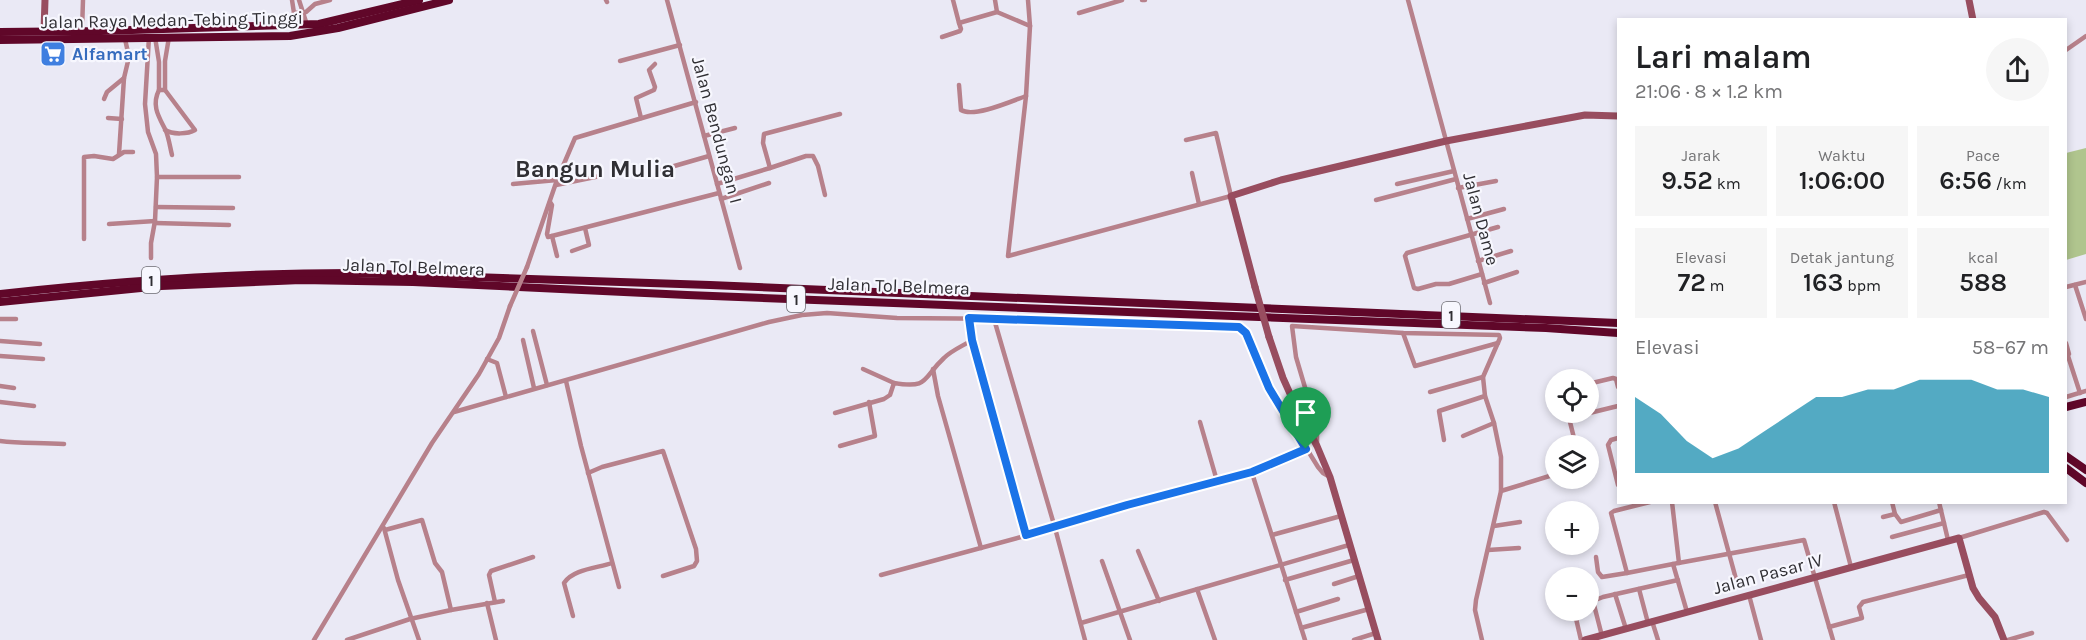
<!DOCTYPE html>
<html lang="id">
<head>
<meta charset="utf-8">
<style>
	body { margin:0; font-family:Karla,sans-serif; background:#f6f6f6; color:#202124; height:100vh; display:flex; flex-direction:column; font-size:22px; white-space:nowrap }
	* { box-sizing:border-box; margin:0 }
	p { font-size:20px; color:#757577 }
	.icon { flex:none; width:33px; height:33px; fill:none; stroke:currentColor; stroke-width:2; stroke-linecap:round; stroke-linejoin:round }
	.map { position:relative; flex:1; overflow:hidden }
	.drawer { position:absolute; left:1617px; top:18px; width:450px; height:486px; display:flex; flex-direction:column; background:#fff; border-radius:0px; box-shadow:0 3px 9px #0003 }
	.drawer>* { flex:none }
	.tools { position:absolute; left:1545px; top:369px; display:grid; gap:12px }
	.tools a { display:grid; place-items:center; width:54px; height:54px; border-radius:50%; background:#fff; box-shadow:0 3px 9px #0003; font-size:30px }
	.pin { position:absolute; display:grid; place-items:center; width:51px; height:51px; color:#fff; margin:-62px -26px; border-radius:50% 50% 50% 0; rotate:-45deg; box-shadow:0 0 6px #0007 }
	.pin .icon { rotate:45deg }
	.round { display:grid; place-items:center; flex:none; width:63px; height:63px; border-radius:32px; background:#f6f6f6 }
	.overview { display:flex; align-items:center; justify-content:space-between; height:102px; padding:0 18px }
	h1 { font-size:33px; font-weight:600; line-height:45px }
	.stats { display:grid; grid-template-columns:repeat(3,1fr); gap:9px; height:102px; padding:6px 18px }
	.stats div { display:grid; align-content:center; border-radius:0px; background:#f6f6f6; text-align:center }
	.stats b { font-size:26px; font-weight:600 }
	.stats small { font-size:16px; font-weight:400 }
	.stats p { font-size:16px }
	.chart { height:168px; padding:12px 18px }
	.chart p { display:flex; justify-content:space-between }
	.chart svg { width:100%; height:108px; margin-top:6px; fill:#0b87ab; opacity:.7 }
	.map>svg:first-child { display:block }
	.green { fill:#b0c58e }
	.lines { fill:none; stroke-linecap:round; stroke-linejoin:round }
	.street { stroke:#b7818b; stroke-width:4.5 }
	.secondary { stroke:#984d5f; stroke-width:7 }
	.highway { stroke:#600729; stroke-width:8 }
	.street-bridge { stroke:#b7818b; stroke-width:4.5 }
	.secondary-bridge { stroke:#984d5f; stroke-width:7 }
	.route-casing { stroke:#fff; stroke-width:12 }
	.route { stroke:#1a73e8; stroke-width:8 }
	.labels { text-anchor:middle; dominant-baseline:central; stroke-width:4.5; stroke-linejoin:round; paint-order:stroke }
	.shield { fill:#f7f7fe; stroke:#6c6b71; stroke-width:1.5 }
	.shield-label { font-size:16px; font-weight:bold; fill:#302f34 }
	.street-label { font-size:18px; fill:#302f34; stroke:#f7f7fe }
	.shop-label { font-size:18px; font-weight:bold; fill:#366cbe; stroke:#f7f7fe; text-anchor:start }
	.district-label { font-size:24px; font-weight:bold; fill:#302f34; stroke:#f7f7fe }
</style>
</head>
<body>
<div class="map">
<svg width="2086" height="640" viewBox="0 0 2086 640">
	<rect width="100%" height="100%" fill="#eae9f5"/>
	<polygon class="green" points="2086,148 2086,254 2066,260 2066,153"/>
	<g class="lines">
		<g class="street">
			<polyline points="292,0 294,13 293,26"/>
			<polyline points="299,0 307,25"/>
			<polyline points="606,0 607,2"/>
			<polyline points="667,0 740,268"/>
			<polyline points="953,0 959,23"/>
			<polyline points="995,0 997,12 1030,26"/>
			<polyline points="1028,0 1030,26 1026,96 1008,256 1231,196 1216,133 1186,140"/>
			<polyline points="1142,0 1145,0"/>
			<polyline points="1408,0 1490,303"/>
			<polyline points="294,13 306,12 315,4 330,0"/>
			<polyline points="1079,13 1122,0"/>
			<polyline points="82,31 83,0"/>
			<polyline points="149,37 145,104 148,132 156,154 157,177 155,221 151,243 151,258"/>
			<polyline points="155,37 159,62 159,90"/>
			<polyline points="942,37 960,31 961,29 959,23 997,12"/>
			<polyline points="2066,50 2086,36"/>
			<polyline points="620,61 680,45"/>
			<path d="M959 85 961 110C974 118 1012 101 1026 96"/>
			<path d="M165 90H159C151 106 159 117 166 131 169 139 170 147 172 155"/>
			<polyline points="104,99 107,92 124,78"/>
			<polyline points="108,118 122,119"/>
			<polyline points="641,118 636,98 654,90 655,87 649,70 655,64"/>
			<path d="M165 130C173 135 188 134 195 130L165 90V61L169 37"/>
			<polyline points="704,136 735,128"/>
			<polyline points="119,154 124,78 129,57 125,39"/>
			<polyline points="770,168 806,156 813,156 818,166 825,195"/>
			<polyline points="657,171 709,156"/>
			<polyline points="1192,173 1199,204"/>
			<polyline points="157,177 239,177"/>
			<polyline points="513,184 557,180"/>
			<polyline points="717,184 770,168 763,143 764,134 840,114"/>
			<polyline points="1397,184 1454,171"/>
			<polyline points="556,185 600,176"/>
			<polyline points="1458,188 1496,181"/>
			<polyline points="721,199 769,183"/>
			<polyline points="1376,200 1456,179"/>
			<polyline points="550,202 552,205 547,234 548,237 719,193"/>
			<polyline points="156,207 233,208"/>
			<polyline points="1467,219 1504,209"/>
			<polyline points="155,223 229,225"/>
			<polyline points="109,224 155,221"/>
			<polyline points="552,236 557,256"/>
			<polyline points="84,239 84,157 94,156 113,159 124,152 133,152"/>
			<polyline points="572,251 589,245 585,228"/>
			<polyline points="1478,261 1511,251"/>
			<polyline points="527,267 557,180 575,138 696,102"/>
			<polyline points="1482,274 1449,284 1436,284 1418,289 1414,288 1405,256 1407,253 1498,227"/>
			<polyline points="1484,283 1517,272"/>
			<polyline points="2075,285 2086,319"/>
			<polyline points="2066,287 2086,282"/>
			<polyline points="969,318 972,340 1026,535"/>
			<polyline points="0,319 16,319"/>
			<polyline points="994,319 1055,528 1085,640"/>
			<polyline points="533,331 547,385"/>
			<polyline points="1403,333 1415,366 1498,343"/>
			<polyline points="523,340 534,388"/>
			<polyline points="0,341 40,344"/>
			<polyline points="2066,343 2069,354 2066,357"/>
			<polyline points="0,356 43,359"/>
			<polyline points="2068,356 2080,393"/>
			<polyline points="487,359 497,363 506,397"/>
			<polyline points="863,369 894,383"/>
			<polyline points="933,369 938,396 981,548"/>
			<polyline points="566,381 581,446 619,587"/>
			<polyline points="1588,384 1613,378 1616,379 1618,387"/>
			<polyline points="0,386 14,388"/>
			<polyline points="1430,392 1483,377"/>
			<polyline points="1556,394 1556,398"/>
			<polyline points="2066,397 2086,391"/>
			<polyline points="0,402 34,406"/>
			<polyline points="454,412 769,322 802,315 827,313 897,318 1026,319 1235,327 1243,329 1246,333 1269,388 1318,467 1323,473 1330,477"/>
			<path d="M835 413 884 399 890 395 894 383C930 389 922 378 944 358 952 350 963 346 972 340"/>
			<polyline points="1200,422 1217,481"/>
			<polyline points="1463,436 1494,423"/>
			<polyline points="1618,438 1611,440 1608,445 1618,485"/>
			<polyline points="1444,440 1439,411 1485,396"/>
			<path d="M0 441C21 444 42 442 64 444"/>
			<polyline points="840,446 875,436 869,402"/>
			<polyline points="1317,446 1317,428 1296,357 1292,326 1403,333 1499,335 1500,338 1483,377 1485,396 1494,423 1501,457 1501,491"/>
			<polyline points="1576,446 1569,418 1618,406"/>
			<polyline points="588,473 602,467 663,451 696,549 697,561 694,566 663,576"/>
			<polyline points="1252,473 1305,640"/>
			<polyline points="1650,502 1614,511 1611,513 1627,573 1673,564 1687,612"/>
			<polyline points="1672,502 1679,563"/>
			<polyline points="1715,502 1736,579"/>
			<polyline points="1834,502 1851,567"/>
			<polyline points="1892,502 1895,514 1901,522 1941,510"/>
			<polyline points="1939,502 1948,540"/>
			<polyline points="1883,517 1895,514"/>
			<polyline points="1494,526 1520,522"/>
			<polyline points="384,528 398,580 419,640"/>
			<polyline points="385,530 422,520 435,563 442,572 451,610 503,601"/>
			<polyline points="1272,535 1341,516"/>
			<polyline points="1892,537 1944,523"/>
			<polyline points="1959,538 2044,512 2047,513 2067,540"/>
			<polyline points="1488,550 1519,548"/>
			<polyline points="1138,551 1159,601"/>
			<polyline points="1596,557 1598,572 1602,577 1627,573"/>
			<polyline points="1102,561 1130,640"/>
			<polyline points="1673,564 1804,540 1833,640"/>
			<polyline points="881,575 1058,527 1127,505 1252,473 1306,449"/>
			<polyline points="1285,580 1354,560"/>
			<polyline points="1334,584 1359,576"/>
			<polyline points="1197,589 1215,640"/>
			<polyline points="1639,589 1648,623"/>
			<polyline points="1615,594 1626,629"/>
			<polyline points="1749,595 1761,640"/>
			<polyline points="1593,601 1602,636"/>
			<polyline points="495,602 489,575 491,571 533,557"/>
			<polyline points="487,603 496,640"/>
			<polyline points="1588,603 1603,597 1678,580"/>
			<polyline points="1574,610 1581,640"/>
			<polyline points="1296,612 1338,599"/>
			<path d="M573 616 564 583C573 569 598 568 612 563"/>
			<polyline points="1652,621 1658,640"/>
			<polyline points="1081,623 1349,545"/>
			<polyline points="1829,627 1862,618 1859,607 1863,602 1969,575"/>
			<polyline points="1301,628 1369,609"/>
			<polyline points="314,640 432,443 479,374 499,338 510,306"/>
			<polyline points="347,640 410,619 451,610"/>
			<polyline points="1354,640 1376,633"/>
			<polyline points="1482,640 1475,610 1476,600 1501,491 1556,474"/>
			<polyline points="2008,640 2032,633"/>
		</g>
		<g class="secondary">
			<polyline points="1969,0 1973,20"/>
			<polyline points="44,31 45,0"/>
			<polyline points="1255,287 1231,196 1281,180 1446,141 1585,115 1618,116"/>
			<polyline points="1269,337 1283,378 1296,407 1317,446 1330,477 1378,640"/>
			<polyline points="1585,640 1959,538 1973,588 1979,598 1995,617 2004,640"/>
		</g>
		<g class="highway">
			<polyline points="0,32 101,31 319,24 419,0"/>
			<polyline points="0,40 290,36 338,28 449,0"/>
			<path d="M0 294C117 281 234 273 352 273L710 285 1618 323"/>
			<polyline points="0,302 161,286 301,280 413,282 687,295 1546,328 1618,333"/>
			<polyline points="2066,407 2086,402"/>
			<polyline points="2066,456 2086,470"/>
			<polyline points="2066,468 2086,483"/>
		</g>
		<polyline class="street-bridge" points="510,306 527,267"/>
		<polyline class="secondary-bridge" points="1255,287 1269,337"/>
	</g>
	<g class="lines">
		<g class="route-casing">
			<polygon id="route" points="969,318 1239,327 1246,333 1269,388 1306,449 1252,472 1127,505 1026,535 972,340"/>
		</g>
		<use href="#route" class="route"/>
	</g>
	<defs>
		<g id="supermarket-square" transform="scale(1.35)"><rect x="-9" y="-9" width="18" height="18" rx="4" fill="#3f7fe0" stroke="#f7f7fe"/><path d="M-6-5.5h2.5l.6 2H6L4.5 2H-2.5L-4.4-4H-6ZM-1.5 3.2a1.3 1.3 0 1 0 .1 0ZM3 3.2a1.3 1.3 0 1 0 .1 0Z" fill="#fff"/></g>
	</defs>
	<g fill-rule="evenodd">
		<use href="#supermarket-square" x="53" y="54"/>
	</g>
	<g class="labels">
		<g class="shield">
			<rect x="142" y="267" width="18" height="26" rx="4.5"/>
			<rect x="787" y="286" width="18" height="26" rx="4.5"/>
			<rect x="1442" y="302" width="18" height="26" rx="4.5"/>
		</g>
		<g class="shield-label">
			<text x="151" y="280">1</text>
			<text x="796" y="299">1</text>
			<text x="1451" y="315">1</text>
		</g>
		<g class="street-label">
			<text transform="translate(172 20) rotate(-1)">Jalan Raya Medan-Tebing Tinggi</text>
			<text transform="translate(717 130) rotate(75)">Jalan Bendungan I</text>
			<text transform="translate(1481 219) rotate(75)">Jalan Dame</text>
			<text transform="translate(414 267) rotate(2)">Jalan Tol Belmera</text>
			<text transform="translate(899 286) rotate(2)">Jalan Tol Belmera</text>
			<text transform="translate(1768 574) rotate(-15)">Jalan Pasar IV</text>
		</g>
		<g class="shop-label">
			<text x="72" y="54">Alfamart</text>
		</g>
		<g class="district-label">
			<text x="595" y="169">Bangun Mulia</text>
		</g>
	</g>
</svg>
<div class="tools">
<a><svg class="icon" aria-label="locate" viewBox="0 0 24 24"><circle cx="12" cy="12" r="6"/><path d="M12 2v4M12 18v4M2 12h4M18 12h4"/></svg></a>
<a><svg class="icon" aria-label="layers" viewBox="0 0 24 24"><path d="M12 4l9 5-9 5-9-5zM3 14l9 5 9-5"/></svg></a>
<a>+</a>
<a>−</a>
</div>
<div class="pin" style="left:1306px;top:449px;background:#1e9e55"><svg class="icon" aria-label="arrive" viewBox="0 0 24 24"><path d="M6 21V4h12l-3 4 3 4H6"/></svg></div>
<section class="drawer">
<div class="overview"><div><h1>Lari malam</h1><p>21:06 · 8 × 1.2 km</p></div><a class="round"><svg class="icon" aria-label="share" viewBox="0 0 24 24"><path d="M12 15V3M7 8l5-5 5 5M5 13v7h14v-7"/></svg></a></div>
<div class="stats">
<div><p>Jarak</p><b>9.52<small> km</small></b></div>
<div><p>Waktu</p><b>1:06:00</b></div>
<div><p>Pace</p><b>6:56<small> /km</small></b></div>
</div>
<div class="stats">
<div><p>Elevasi</p><b>72<small> m</small></b></div>
<div><p>Detak jantung</p><b>163<small> bpm</small></b></div>
<div><p>kcal</p><b>588</b></div>
</div>
<div class="chart"><p><span>Elevasi</span>58–67 m</p>
<svg viewBox="0 0 160 44" preserveAspectRatio="none"><path d="M0 44V13L10 20L20 31L30 38L40 34L50 27L60 20L70 13L80 13L90 10L100 10L110 6L120 6L130 6L140 10L150 10L160 13V44z"/></svg>
</div>
</section>
</div>
</body>
</html>
